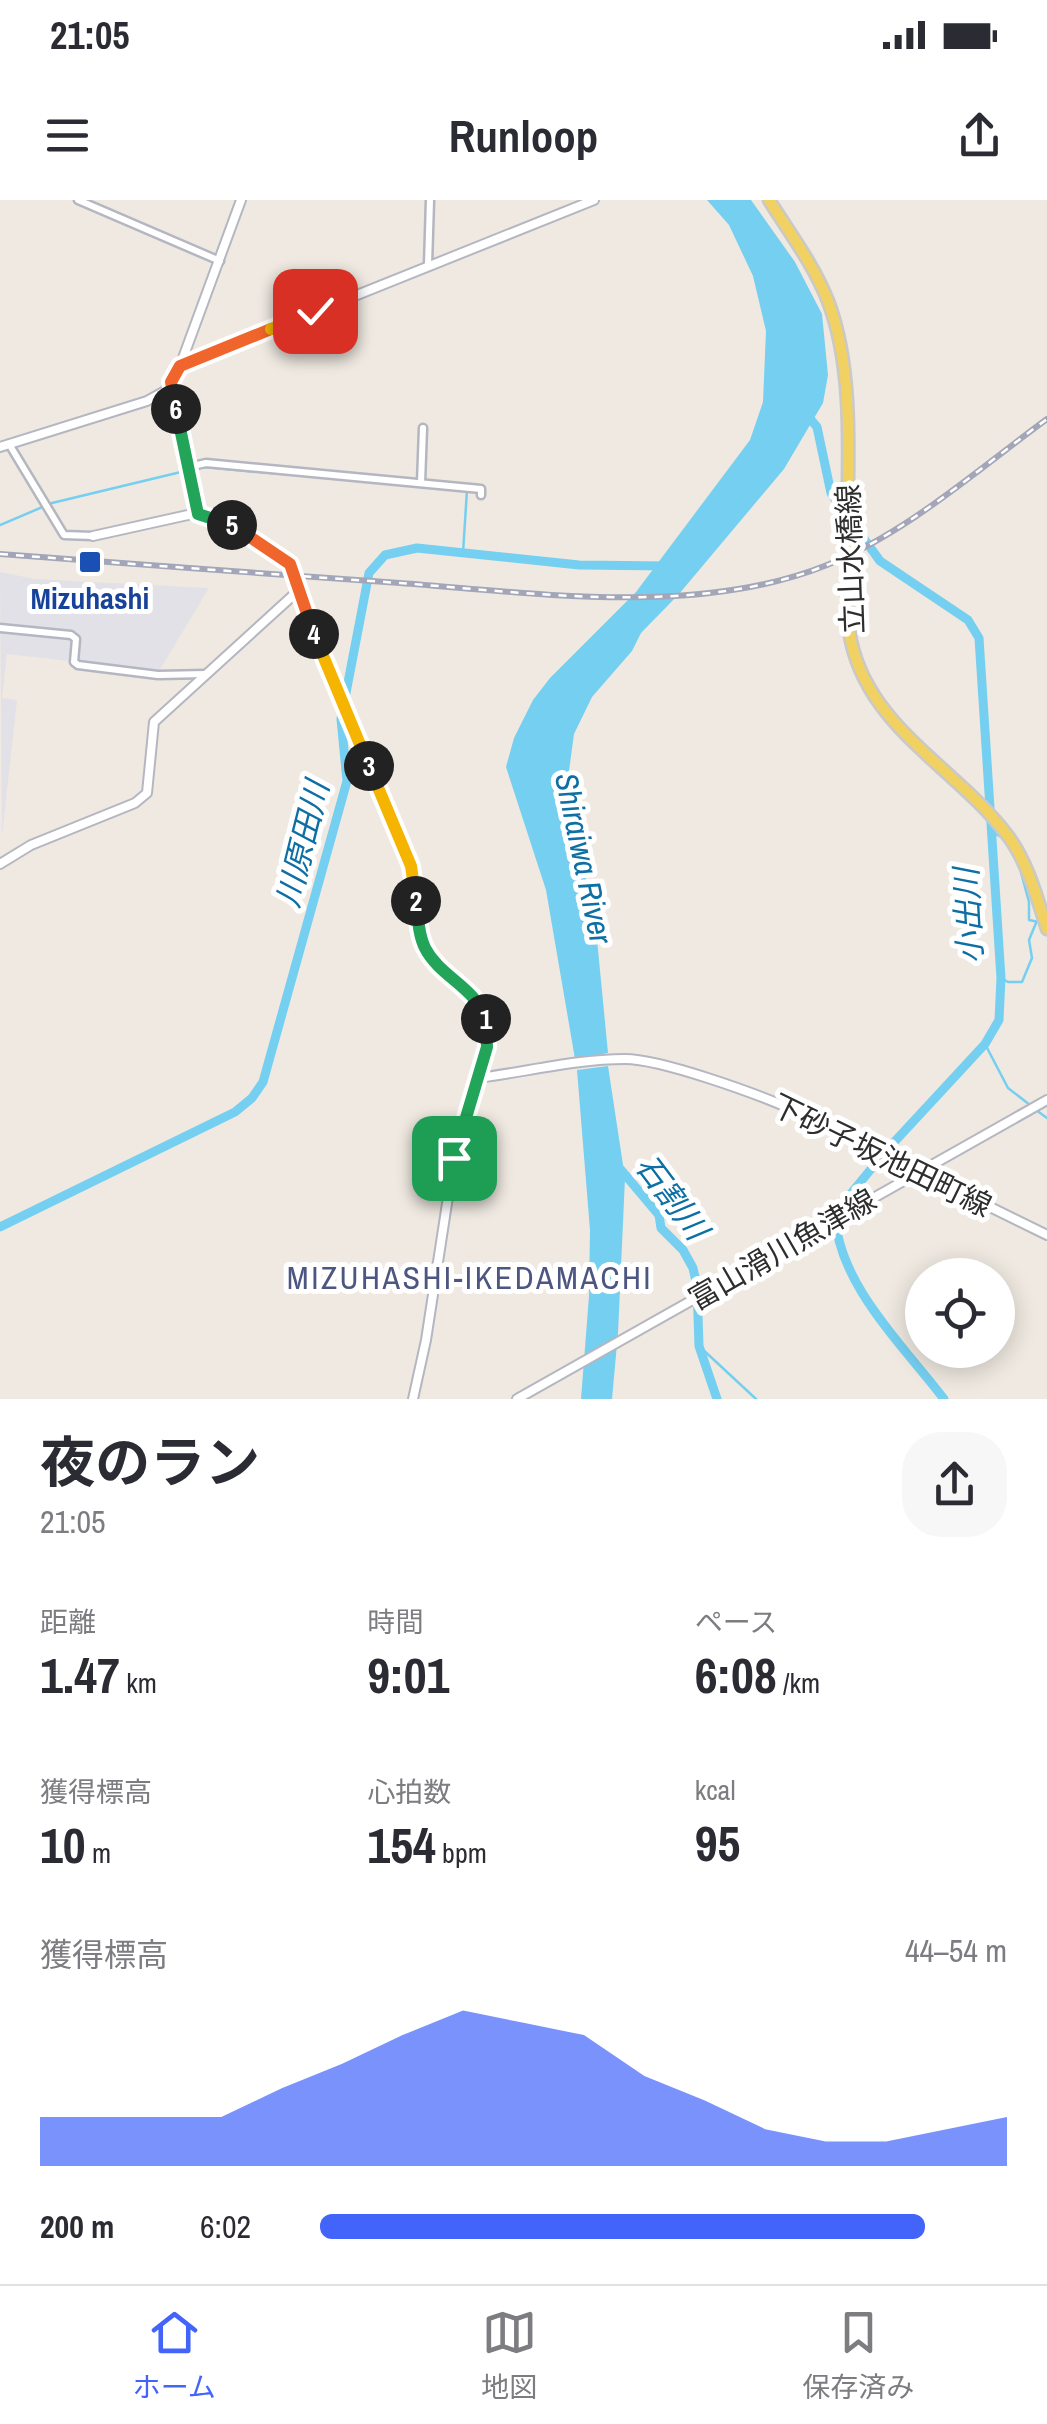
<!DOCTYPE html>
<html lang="ja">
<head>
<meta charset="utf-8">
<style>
	body { margin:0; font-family:"Archivo Narrow","Noto Sans JP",sans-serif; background:#f7f7f7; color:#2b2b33; height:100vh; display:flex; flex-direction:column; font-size:38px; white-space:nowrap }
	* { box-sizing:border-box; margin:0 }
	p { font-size:32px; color:#7c7c81 }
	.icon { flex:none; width:55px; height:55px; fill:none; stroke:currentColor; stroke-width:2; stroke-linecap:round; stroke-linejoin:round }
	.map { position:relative; height:1199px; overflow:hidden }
	.side { display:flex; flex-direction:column; background:#fff; flex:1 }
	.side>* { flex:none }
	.controls { position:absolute; left:905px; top:1058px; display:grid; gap:20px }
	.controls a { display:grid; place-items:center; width:110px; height:110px; border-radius:50%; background:#fff; box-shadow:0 5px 25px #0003; font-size:50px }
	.pin { position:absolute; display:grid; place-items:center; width:85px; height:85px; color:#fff; margin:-42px; border-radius:20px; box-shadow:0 5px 15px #0006 }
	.km { position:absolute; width:50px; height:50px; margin:-25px; border-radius:50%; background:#222; color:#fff; font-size:28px; line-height:50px; text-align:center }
	.round { display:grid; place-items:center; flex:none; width:105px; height:105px; border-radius:40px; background:#f7f7f7 }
	.headline { display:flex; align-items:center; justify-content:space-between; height:170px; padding:0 40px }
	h1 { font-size:55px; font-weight:700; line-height:75px }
	.metrics { display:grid; grid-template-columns:repeat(3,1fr); gap:15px; height:170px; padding:10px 40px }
	.metrics div { display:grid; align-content:center }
	.metrics b { font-size:50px; font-weight:700 }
	.metrics small { font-size:28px; font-weight:400 }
	.metrics p { font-size:28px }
	.chart { height:280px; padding:20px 40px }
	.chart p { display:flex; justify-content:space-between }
	.chart svg { width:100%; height:180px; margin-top:10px; fill:#4264fb; opacity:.7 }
	ul { padding:0 40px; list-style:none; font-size:32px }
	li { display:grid; grid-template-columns:160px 120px 1fr; align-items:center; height:75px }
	li i { height:25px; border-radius:12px; background:#4264fb }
	.status { display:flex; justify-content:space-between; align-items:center; height:70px; padding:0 50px; background:#fff; direction:ltr }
	.status svg { height:28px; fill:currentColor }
	header { display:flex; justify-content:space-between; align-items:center; height:130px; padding:0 40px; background:#fff; font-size:45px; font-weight:700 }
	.tab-bar { display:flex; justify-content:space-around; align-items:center; height:140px; border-top:2px solid #e1e1e2; background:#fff; font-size:28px; color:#7c7c81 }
	.tab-bar a { display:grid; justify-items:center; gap:5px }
	.tab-bar .active { color:#4264fb }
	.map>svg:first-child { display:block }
	.industrial { fill:#e3e1e8 }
	.water { fill:#75cff0 }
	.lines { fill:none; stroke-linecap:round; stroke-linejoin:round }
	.stream { stroke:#75cff0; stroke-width:2.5 }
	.river { stroke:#75cff0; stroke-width:9 }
	.tertiary-casing { stroke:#b4b7c1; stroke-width:11 }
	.secondary-casing { stroke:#b4b7c1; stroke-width:12 }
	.primary-casing { stroke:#c9c9c9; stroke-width:15 }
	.tertiary { stroke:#fff; stroke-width:6 }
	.secondary { stroke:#fff; stroke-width:8 }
	.primary { stroke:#f2d163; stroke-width:10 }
	.rail-casing { stroke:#a3a6b8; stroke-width:6 }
	.rail { stroke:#fff; stroke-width:2.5; stroke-dasharray:8; stroke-linecap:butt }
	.primary-bridge-casing { stroke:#c9c9c9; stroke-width:15; stroke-linecap:butt }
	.primary-bridge { stroke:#f2d163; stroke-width:10 }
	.split-1-casing { stroke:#fff; stroke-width:20 }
	.split-2-casing { stroke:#fff; stroke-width:20 }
	.split-3-casing { stroke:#fff; stroke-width:20 }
	.split-4-casing { stroke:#fff; stroke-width:20 }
	.split-5-casing { stroke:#fff; stroke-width:20 }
	.split-6-casing { stroke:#fff; stroke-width:20 }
	.split-7-casing { stroke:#fff; stroke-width:20 }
	.split-8-casing { stroke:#fff; stroke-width:20 }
	.split-1 { stroke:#22a559; stroke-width:12 }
	.split-2 { stroke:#22a559; stroke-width:12 }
	.split-3 { stroke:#f5b400; stroke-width:12 }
	.split-4 { stroke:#f5b400; stroke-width:12 }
	.split-5 { stroke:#f0652b; stroke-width:12 }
	.split-6 { stroke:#22a559; stroke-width:12 }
	.split-7 { stroke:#f0652b; stroke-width:12 }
	.split-8 { stroke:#f5b400; stroke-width:12 }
	.transit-dot { fill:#1a4fb4; stroke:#fff; stroke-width:4 }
	.labels { text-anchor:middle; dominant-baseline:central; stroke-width:10; stroke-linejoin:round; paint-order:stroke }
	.street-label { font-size:30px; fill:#2e2e2e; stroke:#fff }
	.transit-label { font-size:30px; font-weight:bold; fill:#164399; stroke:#fff }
	.water-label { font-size:32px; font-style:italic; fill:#0d6fa3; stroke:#fff }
	.neighbourhood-label { font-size:32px; letter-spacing:2.5px; fill:#4d5680; stroke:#fff }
</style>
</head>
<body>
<div class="status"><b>21:05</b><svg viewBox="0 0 49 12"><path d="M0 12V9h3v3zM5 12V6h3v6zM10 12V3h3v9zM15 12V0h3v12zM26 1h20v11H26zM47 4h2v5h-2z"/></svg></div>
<header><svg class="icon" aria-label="menu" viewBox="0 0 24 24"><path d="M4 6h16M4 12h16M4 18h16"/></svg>Runloop<svg class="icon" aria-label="share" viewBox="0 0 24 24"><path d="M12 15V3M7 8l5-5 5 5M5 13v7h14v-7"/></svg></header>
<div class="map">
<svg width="1047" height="1199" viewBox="0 0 1047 1199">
	<rect width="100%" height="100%" fill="#efe9e1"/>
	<polygon class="industrial" points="0,372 35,379 209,388 159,471 7,454 2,498 17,500 2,636"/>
	<g class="water">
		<polygon points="707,0 751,0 795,62 822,114 828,175 823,203 784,269 679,394 641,433 632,451 592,497 574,534 566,593 567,628 585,674 596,729 608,853 575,859 546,690 506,567 514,538 533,500 550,478 636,392 750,240 763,202 766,131 753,76 729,25"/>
		<polygon points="608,866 625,978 618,1133 612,1199 581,1199 589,1096 590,1030 577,870"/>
	</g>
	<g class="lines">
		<g class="stream">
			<polyline points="203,267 329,278"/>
			<polyline points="367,281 399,284"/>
			<polyline points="0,325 52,303 185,271"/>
			<polyline points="463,353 467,290"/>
			<polyline points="992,632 1003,638"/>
			<polyline points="1018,661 1029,702 1029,720 1039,722"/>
			<polyline points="1001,778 1008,782 1022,782 1032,758 1029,740 1036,723"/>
			<polyline points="985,844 1008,888 1030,905"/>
			<polyline points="1036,910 1047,918"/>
			<polyline points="699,1146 756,1199"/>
		</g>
		<g class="river">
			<path d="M806 214 817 227 831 293 880 361 968 420 979 438 1001 778 999 820 985 844 885 952 835 1013C837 1083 903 1145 944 1199"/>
			<polyline points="616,964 659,1015 661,1028 683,1050 693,1068 697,1086 699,1146 717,1199"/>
			<polyline points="0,1027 235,912 252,898 263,882 347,581 341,519 369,373 385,355 417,348 579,365 668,366"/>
		</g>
		<g class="tertiary-casing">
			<g id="tertiary">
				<polyline points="78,0 220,61"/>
				<polyline points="428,65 430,0"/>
				<polyline points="9,244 64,335 93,336"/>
				<polyline points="188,267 206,263 481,289 481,295"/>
				<polyline points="421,283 423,228"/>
				<polyline points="0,428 71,435 76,439 74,462 78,465 158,475 206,474"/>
			</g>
		</g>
		<g class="secondary-casing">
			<g id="secondary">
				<polyline points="180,166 594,0"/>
				<polyline points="171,182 197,313"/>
				<polyline points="0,247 147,201 165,191 180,166 241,0"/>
				<polyline points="93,336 197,313 230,324 290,364 317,442 411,666 424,746 432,759 472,794 485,816 487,847 454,958 426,1140 413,1199"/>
				<polyline points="0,664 31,645 135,603 147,593 154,522 299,390"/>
				<path d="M478 878C526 872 576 859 625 859 661 859 754 893 789 908L1047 1035"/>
				<polyline points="517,1199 1047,900"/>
			</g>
		</g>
		<g class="primary-casing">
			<g id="primary">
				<path d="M769 0C789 32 814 65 828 101 856 174 847 271 847 348"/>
				<path d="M847 364C847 390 846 416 851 441 870 529 958 569 1008 636 1028 663 1037 698 1047 729"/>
			</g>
		</g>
		<use href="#tertiary" class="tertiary"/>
		<use href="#secondary" class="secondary"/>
		<use href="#primary" class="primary"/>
		<g class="rail-casing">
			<path id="rail" d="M0 354C133 364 267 374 400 383 536 393 698 417 827 365 908 332 977 270 1047 219"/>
		</g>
		<use href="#rail" class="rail"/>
		<g class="primary-bridge-casing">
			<polyline id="primary-bridge" points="847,364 847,348"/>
		</g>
		<use href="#primary-bridge" class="primary-bridge"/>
	</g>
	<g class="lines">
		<g class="split-1-casing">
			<polyline id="split-1" points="454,958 487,847 486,819"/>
		</g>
		<g class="split-2-casing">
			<path id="split-2" d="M416 701C418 717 418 734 425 748 440 777 475 787 486 819"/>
		</g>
		<g class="split-3-casing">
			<polyline id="split-3" points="369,566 411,666 416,701"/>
		</g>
		<g class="split-4-casing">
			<polyline id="split-4" points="314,434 369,566"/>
		</g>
		<g class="split-5-casing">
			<polyline id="split-5" points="232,325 290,364 314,434"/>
		</g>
		<g class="split-6-casing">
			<polyline id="split-6" points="176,209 198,314 232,325"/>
		</g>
		<g class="split-7-casing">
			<polyline id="split-7" points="176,209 171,182 180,166 271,129"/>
		</g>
		<g class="split-8-casing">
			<polyline id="split-8" points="271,129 315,111"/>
		</g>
		<use href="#split-1" class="split-1"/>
		<use href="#split-2" class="split-2"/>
		<use href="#split-3" class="split-3"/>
		<use href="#split-4" class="split-4"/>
		<use href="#split-5" class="split-5"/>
		<use href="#split-6" class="split-6"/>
		<use href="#split-7" class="split-7"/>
		<use href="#split-8" class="split-8"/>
	</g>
	<rect class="transit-dot" x="78" y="350" width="24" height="24" rx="5"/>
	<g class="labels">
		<g class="street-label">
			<text transform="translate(850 359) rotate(-92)">立山水橋線</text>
			<text transform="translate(882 955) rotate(26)">下砂子坂池田町線</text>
			<text transform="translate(782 1049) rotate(-30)">富山滑川魚津線</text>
		</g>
		<g class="transit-label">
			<text x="90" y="398">Mizuhashi</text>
		</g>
		<g class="water-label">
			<text transform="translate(302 644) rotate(-76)">川原田川</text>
			<text transform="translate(584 658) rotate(78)">Shiraiwa River</text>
			<text transform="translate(968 716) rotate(-93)">小出川</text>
			<text transform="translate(672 997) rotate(53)">石割川</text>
		</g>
		<g class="neighbourhood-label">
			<text x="470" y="1077">MIZUHASHI-IKEDAMACHI</text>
		</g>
	</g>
</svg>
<div class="controls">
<a><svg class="icon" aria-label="locate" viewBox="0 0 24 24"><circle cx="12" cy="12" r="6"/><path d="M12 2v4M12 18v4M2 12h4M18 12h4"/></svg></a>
</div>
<div class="pin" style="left:454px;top:958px;background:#1e9e55"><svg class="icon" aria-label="arrive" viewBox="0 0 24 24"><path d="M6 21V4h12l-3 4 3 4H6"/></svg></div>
<div class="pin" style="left:315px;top:111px;background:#d93025"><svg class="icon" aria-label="check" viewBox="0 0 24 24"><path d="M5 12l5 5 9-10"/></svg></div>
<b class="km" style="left:486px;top:819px">1</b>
<b class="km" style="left:416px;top:701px">2</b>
<b class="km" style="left:369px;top:566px">3</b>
<b class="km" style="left:314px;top:434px">4</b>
<b class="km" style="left:232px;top:325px">5</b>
<b class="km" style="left:176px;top:209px">6</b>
</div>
<section class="side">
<div class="headline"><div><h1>夜のラン</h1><p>21:05</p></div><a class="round"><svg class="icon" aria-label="share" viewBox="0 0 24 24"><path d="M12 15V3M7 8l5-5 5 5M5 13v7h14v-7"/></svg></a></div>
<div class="metrics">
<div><p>距離</p><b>1.47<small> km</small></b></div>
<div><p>時間</p><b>9:01</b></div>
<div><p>ペース</p><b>6:08<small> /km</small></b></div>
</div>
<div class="metrics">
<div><p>獲得標高</p><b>10<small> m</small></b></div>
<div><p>心拍数</p><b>154<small> bpm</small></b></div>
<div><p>kcal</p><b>95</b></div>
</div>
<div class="chart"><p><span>獲得標高</span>44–54 m</p>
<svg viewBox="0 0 160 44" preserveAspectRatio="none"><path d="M0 44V32L10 32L20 32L30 32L40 25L50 19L60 12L70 6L80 9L90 12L100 22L110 28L120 35L130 38L140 38L150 35L160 32V44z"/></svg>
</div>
<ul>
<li><b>200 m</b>6:02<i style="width:88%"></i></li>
</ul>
</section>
<nav class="tab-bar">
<a class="active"><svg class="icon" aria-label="home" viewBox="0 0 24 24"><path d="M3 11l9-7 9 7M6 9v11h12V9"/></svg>ホーム</a>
<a><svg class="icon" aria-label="map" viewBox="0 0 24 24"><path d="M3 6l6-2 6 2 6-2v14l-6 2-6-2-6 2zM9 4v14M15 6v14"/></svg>地図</a>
<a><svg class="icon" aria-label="saved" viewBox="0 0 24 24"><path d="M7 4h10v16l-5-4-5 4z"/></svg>保存済み</a>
</nav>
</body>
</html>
